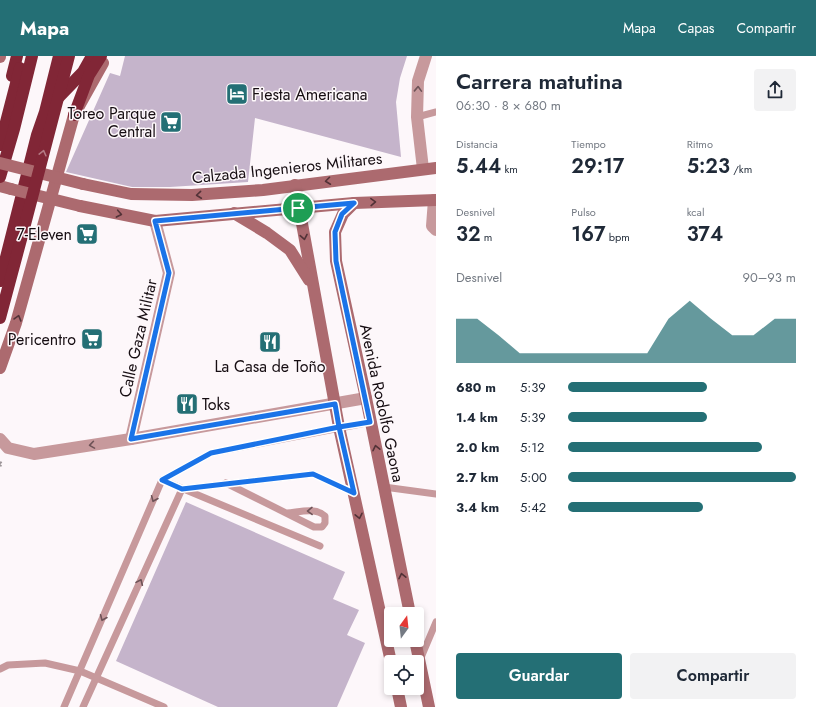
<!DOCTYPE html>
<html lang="es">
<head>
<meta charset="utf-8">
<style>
	body { margin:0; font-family:Jost,sans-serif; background:#f2f2f3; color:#1f2937; height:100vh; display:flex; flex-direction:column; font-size:15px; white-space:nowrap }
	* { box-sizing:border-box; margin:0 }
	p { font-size:13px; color:#747a83 }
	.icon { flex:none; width:22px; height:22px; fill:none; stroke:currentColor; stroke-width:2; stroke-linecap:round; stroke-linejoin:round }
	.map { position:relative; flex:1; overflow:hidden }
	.details { display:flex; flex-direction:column; background:#fff; width:380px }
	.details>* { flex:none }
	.needle { width:26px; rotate:15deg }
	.buttons { position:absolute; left:384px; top:551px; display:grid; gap:8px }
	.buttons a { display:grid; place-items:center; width:40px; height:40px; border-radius:4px; background:#fff; box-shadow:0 2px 6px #0003; font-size:20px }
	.pin { position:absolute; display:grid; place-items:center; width:34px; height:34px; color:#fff; margin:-17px; border:2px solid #fff; border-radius:50%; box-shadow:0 1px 4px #0007 }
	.round { display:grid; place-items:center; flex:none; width:42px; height:42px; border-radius:4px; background:#f2f2f3 }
	.summary { display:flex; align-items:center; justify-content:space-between; height:68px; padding:0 20px }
	h1 { font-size:22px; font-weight:600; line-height:30px }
	.figures { display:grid; grid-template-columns:repeat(3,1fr); gap:6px; height:68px; padding:4px 20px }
	.figures div { display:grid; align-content:center }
	.figures b { font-size:20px; font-weight:600 }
	.figures small { font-size:11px; font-weight:400 }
	.figures p { font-size:11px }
	.chart { height:112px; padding:8px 20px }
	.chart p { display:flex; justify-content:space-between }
	.chart svg { width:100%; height:72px; margin-top:4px; fill:#246f75; opacity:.7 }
	.primary-button { display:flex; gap:8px; margin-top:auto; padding:8px 20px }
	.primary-button a { flex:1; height:46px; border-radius:4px; background:#246f75; color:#fff; font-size:16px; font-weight:600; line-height:46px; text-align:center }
	.primary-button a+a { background:#f2f2f3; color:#1f2937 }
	ul { padding:0 20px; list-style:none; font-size:13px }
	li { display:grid; grid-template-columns:64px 48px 1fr; align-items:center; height:30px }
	li i { height:10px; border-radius:5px; background:#246f75 }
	header { display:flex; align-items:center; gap:24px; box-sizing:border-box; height:56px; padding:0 20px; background:#246f75; color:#fff }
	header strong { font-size:19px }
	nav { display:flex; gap:22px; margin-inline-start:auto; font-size:14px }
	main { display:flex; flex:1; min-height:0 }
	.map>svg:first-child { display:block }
	.building { fill:#c5b4cb }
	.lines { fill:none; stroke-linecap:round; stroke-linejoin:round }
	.path { stroke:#9d9699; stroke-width:2.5; stroke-dasharray:2 2; stroke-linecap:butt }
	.lane { stroke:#c7999c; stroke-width:7 }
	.street { stroke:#c7999c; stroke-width:12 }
	.secondary { stroke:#ac6a6f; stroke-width:12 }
	.highway { stroke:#812636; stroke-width:12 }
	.secondary-bridge { stroke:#ac6a6f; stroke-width:12 }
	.highway-bridge { stroke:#812636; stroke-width:12 }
	.oneway { stroke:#6e5357 }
	.oneway2 { stroke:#b37a84 }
	.oneway3 { stroke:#523237 }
	.route-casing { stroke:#fff; stroke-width:8 }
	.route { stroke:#1a73e8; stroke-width:5 }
	.labels { text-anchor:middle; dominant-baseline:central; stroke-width:3; stroke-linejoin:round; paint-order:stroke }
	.poi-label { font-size:16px; fill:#160d12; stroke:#fdf7fa; text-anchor:end }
	.street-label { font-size:16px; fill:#160d12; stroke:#fdf7fa }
</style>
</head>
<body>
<header>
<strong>Mapa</strong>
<nav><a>Mapa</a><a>Capas</a><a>Compartir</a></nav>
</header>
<main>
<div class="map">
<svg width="436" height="651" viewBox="0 0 436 651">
	<rect width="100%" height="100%" fill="#fdf7fa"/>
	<g class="building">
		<polygon points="125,0 407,0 400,22 396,46 401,101 255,62 248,126 170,131 132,131 66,116 110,17 120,20"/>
		<polygon points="186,446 345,516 333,543 359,554 347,579 365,587 337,651 218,651 116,605"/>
	</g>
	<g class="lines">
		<polyline class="path" points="0,406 2,408 0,410"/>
		<g class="lane">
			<polyline points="417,61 436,56"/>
			<polyline points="162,424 320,490"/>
			<path d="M226 427 314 471H322L325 467V460C315 451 300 456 287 457"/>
			<polyline points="384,431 436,438"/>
			<polyline points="420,604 436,566"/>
			<polyline points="0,613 8,609 45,607 80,615 164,651"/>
			<polyline points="64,651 162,424 211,397 371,366"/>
			<polyline points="83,651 182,433 313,418 354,437"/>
		</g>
		<g class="street">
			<polyline points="423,113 417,61 418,25 426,0"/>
			<polyline points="434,144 432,170 436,174"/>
			<polyline points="0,383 8,392 34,398 131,383 366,342"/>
			<polyline points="131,383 169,217 155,165"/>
		</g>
		<g class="secondary">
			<polyline points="0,1 0,0"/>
			<polyline points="83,128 131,138 192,139 263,134 436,112"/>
			<polyline points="295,129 339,371 391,606"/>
			<polyline points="0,130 11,133"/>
			<polyline points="354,147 343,158 335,176 336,205 366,342 410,558"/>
			<polyline points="80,150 155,165 354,147 436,144"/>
			<polyline points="234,157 267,177 290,194 309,224"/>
			<polyline points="0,312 16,267 74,59 103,7"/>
			<polyline points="415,584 429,651"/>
			<polyline points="397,632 401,651"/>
		</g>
		<g class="highway">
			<polyline points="12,20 17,0"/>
			<polyline points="55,45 83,16 92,0"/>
			<polyline points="74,59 89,19 101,0"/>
			<polyline points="0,89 20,12"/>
			<polyline points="0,121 14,73 32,0"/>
			<polyline points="0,225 37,79 45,56 59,0"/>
			<polyline points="0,262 23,176"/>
		</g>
		<g class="secondary-bridge">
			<polyline points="0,107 83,128"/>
			<polyline points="11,133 80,150"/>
		</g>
		<polyline class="highway-bridge" points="23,176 69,0"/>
	</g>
	<defs><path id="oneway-chevron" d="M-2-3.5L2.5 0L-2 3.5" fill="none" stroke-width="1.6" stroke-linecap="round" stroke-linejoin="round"/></defs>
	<g class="oneway">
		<use href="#oneway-chevron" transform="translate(418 33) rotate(-88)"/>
		<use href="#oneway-chevron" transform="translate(92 389) rotate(171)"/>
		<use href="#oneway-chevron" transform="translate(154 443) rotate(113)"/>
		<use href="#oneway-chevron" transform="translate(310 455) rotate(179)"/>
		<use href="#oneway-chevron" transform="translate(140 526) rotate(-66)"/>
		<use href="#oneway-chevron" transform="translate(103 562) rotate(113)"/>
	</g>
	<use class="oneway2" href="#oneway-chevron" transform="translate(43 97) rotate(-76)"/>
	<g class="oneway3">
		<use href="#oneway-chevron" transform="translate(328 125) rotate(173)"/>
		<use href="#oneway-chevron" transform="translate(199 139) rotate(174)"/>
		<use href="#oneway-chevron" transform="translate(373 146) rotate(-2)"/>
		<use href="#oneway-chevron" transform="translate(119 158) rotate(11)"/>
		<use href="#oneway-chevron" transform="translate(304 181) rotate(79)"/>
		<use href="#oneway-chevron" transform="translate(18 262) rotate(-74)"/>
		<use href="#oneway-chevron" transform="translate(376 392) rotate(-102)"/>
		<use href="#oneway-chevron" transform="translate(359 460) rotate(78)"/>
		<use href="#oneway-chevron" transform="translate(402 520) rotate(-102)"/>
	</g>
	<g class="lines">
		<g class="route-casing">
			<polyline id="route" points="298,152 155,165 169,217 131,383 335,348 339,371 211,397 162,424 182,433 313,418 354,437 339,371 370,366 336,205 335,176 342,158 354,147 298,152"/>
		</g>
		<use href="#route" class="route"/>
	</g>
	<defs>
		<g id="hotel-square" transform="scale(1.15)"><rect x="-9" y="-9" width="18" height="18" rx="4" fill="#246f75" stroke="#fdf7fa"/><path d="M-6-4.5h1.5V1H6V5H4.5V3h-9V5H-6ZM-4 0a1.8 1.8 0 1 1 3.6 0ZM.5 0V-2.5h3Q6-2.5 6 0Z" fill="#fff"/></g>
		<g id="supermarket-square" transform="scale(1.15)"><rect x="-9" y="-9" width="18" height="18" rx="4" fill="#246f75" stroke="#fdf7fa"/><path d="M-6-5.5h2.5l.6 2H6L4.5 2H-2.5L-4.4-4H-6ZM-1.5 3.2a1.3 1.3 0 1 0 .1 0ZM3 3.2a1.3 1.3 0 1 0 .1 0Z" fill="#fff"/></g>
		<g id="restaurant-square" transform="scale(1.15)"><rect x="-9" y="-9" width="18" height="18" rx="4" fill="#246f75" stroke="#fdf7fa"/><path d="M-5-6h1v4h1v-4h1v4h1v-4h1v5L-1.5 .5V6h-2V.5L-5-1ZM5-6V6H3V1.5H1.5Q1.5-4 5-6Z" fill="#fff"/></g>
	</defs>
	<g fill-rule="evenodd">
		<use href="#hotel-square" x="237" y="38"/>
		<use href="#supermarket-square" x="171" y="66"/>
		<use href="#supermarket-square" x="87" y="178"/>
		<use href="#supermarket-square" x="92" y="283"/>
		<use href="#restaurant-square" x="270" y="286"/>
		<use href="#restaurant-square" x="187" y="348"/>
	</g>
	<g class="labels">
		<g class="poi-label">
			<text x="252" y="38" text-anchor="start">Fiesta Americana</text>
			<text x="156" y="57">Toreo Parque<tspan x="156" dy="18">Central</tspan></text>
			<text x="72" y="178">7-Eleven</text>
			<text x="76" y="283">Pericentro</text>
			<text x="270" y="310" text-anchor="middle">La Casa de Toño</text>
			<text x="202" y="348" text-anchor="start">Toks</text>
		</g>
		<g class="street-label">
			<text transform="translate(287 112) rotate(-6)">Calzada Ingenieros Militares</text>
			<text transform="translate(138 282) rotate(-77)">Calle Gaza Militar</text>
			<text transform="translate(382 347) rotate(78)">Avenida Rodolfo Gaona</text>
		</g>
	</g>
</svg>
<div class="buttons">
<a><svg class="needle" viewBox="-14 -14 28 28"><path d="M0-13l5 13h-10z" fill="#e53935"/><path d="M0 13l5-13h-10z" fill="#747a83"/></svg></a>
<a><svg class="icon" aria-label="locate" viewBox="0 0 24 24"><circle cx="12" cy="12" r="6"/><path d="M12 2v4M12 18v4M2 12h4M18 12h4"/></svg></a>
</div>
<div class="pin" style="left:298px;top:152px;background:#1e9e55"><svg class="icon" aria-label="arrive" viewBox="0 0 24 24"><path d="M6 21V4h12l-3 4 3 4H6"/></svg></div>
</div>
<section class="details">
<div class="summary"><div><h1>Carrera matutina</h1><p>06:30 · 8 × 680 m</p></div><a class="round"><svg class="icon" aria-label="share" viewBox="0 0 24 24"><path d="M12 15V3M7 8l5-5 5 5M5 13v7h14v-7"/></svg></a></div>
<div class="figures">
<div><p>Distancia</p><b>5.44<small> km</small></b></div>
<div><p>Tiempo</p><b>29:17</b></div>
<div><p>Ritmo</p><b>5:23<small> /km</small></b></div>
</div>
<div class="figures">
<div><p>Desnivel</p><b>32<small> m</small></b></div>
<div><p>Pulso</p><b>167<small> bpm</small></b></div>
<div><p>kcal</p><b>374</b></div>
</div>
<div class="chart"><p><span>Desnivel</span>90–93 m</p>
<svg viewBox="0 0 160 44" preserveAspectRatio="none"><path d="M0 44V17L10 17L20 27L30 38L40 38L50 38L60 38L70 38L80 38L90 38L100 17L110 6L120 17L130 27L140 27L150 17L160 17V44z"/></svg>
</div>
<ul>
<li><b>680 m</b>5:39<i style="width:61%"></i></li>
<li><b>1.4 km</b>5:39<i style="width:61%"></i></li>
<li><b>2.0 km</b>5:12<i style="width:85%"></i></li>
<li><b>2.7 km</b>5:00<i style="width:100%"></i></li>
<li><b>3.4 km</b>5:42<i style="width:59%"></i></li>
</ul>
<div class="primary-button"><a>Guardar</a><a>Compartir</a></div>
</section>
</main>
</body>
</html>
